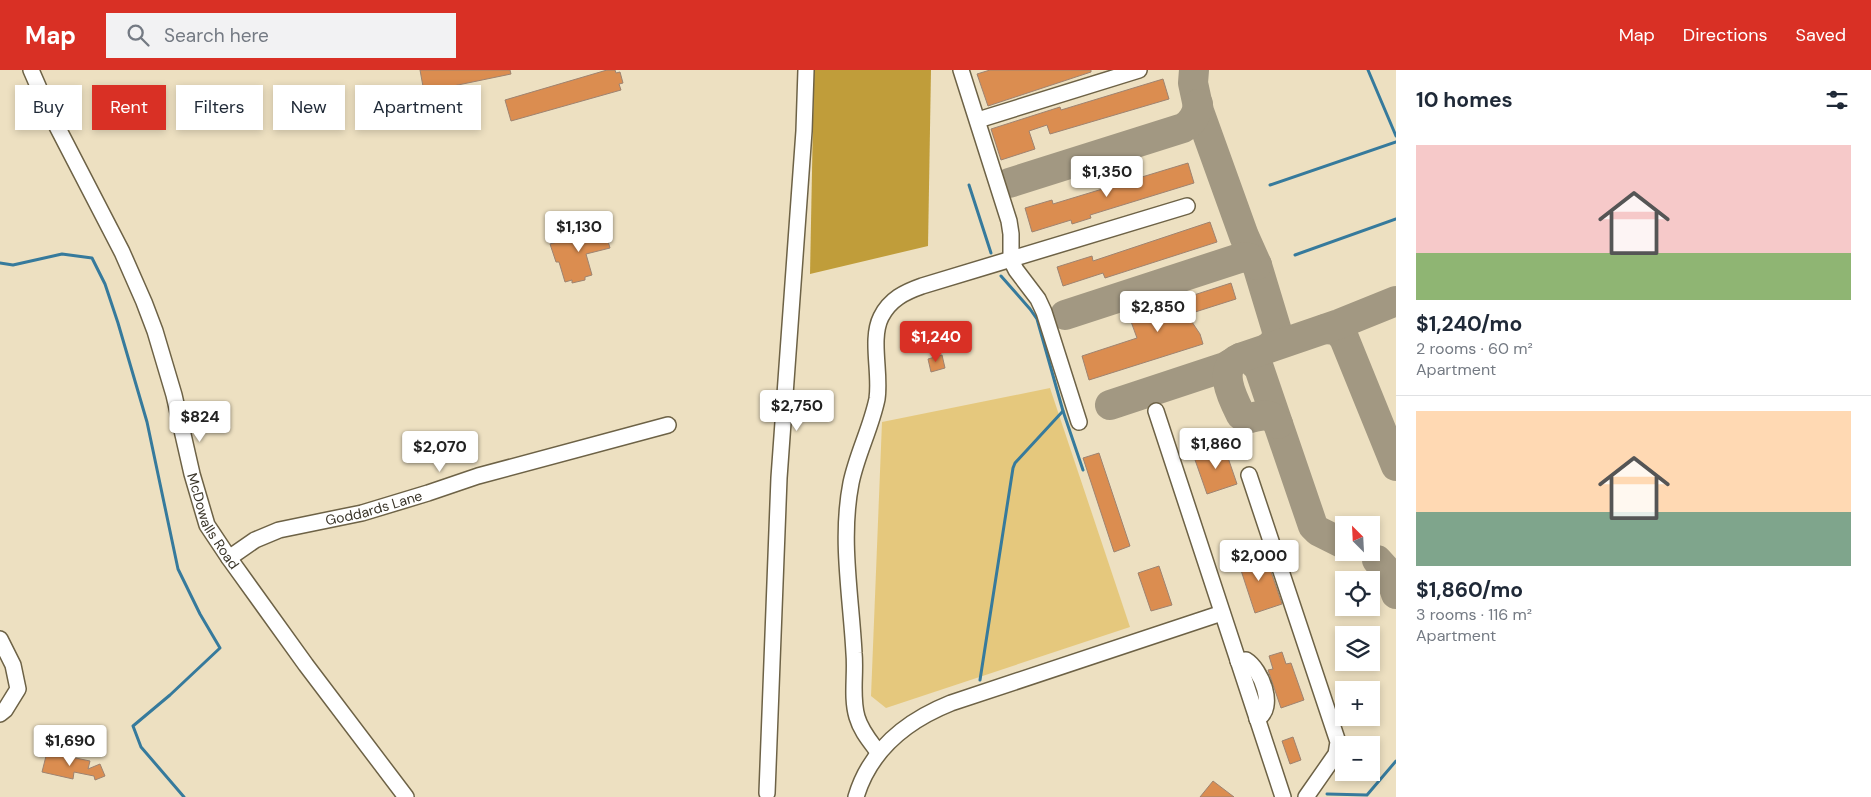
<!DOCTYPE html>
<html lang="en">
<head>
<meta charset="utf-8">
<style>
	body { margin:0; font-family:"DM Sans",sans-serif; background:#f2f2f3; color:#1f2937; height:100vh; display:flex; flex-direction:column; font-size:19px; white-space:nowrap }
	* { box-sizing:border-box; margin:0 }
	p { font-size:16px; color:#747a83 }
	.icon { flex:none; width:28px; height:28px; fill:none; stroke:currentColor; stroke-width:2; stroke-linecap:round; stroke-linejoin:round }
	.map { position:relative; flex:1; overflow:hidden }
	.details { display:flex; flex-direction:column; background:#fff; width:475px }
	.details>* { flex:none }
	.banner { position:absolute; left:15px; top:15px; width:475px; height:45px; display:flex; gap:10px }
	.needle { width:32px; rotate:336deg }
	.buttons { position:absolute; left:1335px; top:446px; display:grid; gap:10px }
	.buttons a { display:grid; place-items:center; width:45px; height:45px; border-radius:0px; background:#fff; box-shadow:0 2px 8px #0003; font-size:25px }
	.price { position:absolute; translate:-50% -42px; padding:0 11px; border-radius:5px; background:#fff; color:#222; font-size:16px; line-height:32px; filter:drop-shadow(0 1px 2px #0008) }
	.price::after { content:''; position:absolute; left:50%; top:30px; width:15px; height:11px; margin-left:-8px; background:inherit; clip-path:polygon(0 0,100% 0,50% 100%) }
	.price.current { background:#d93025; color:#fff }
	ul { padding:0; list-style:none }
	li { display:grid; align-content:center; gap:10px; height:265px; padding:0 20px }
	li+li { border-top:1px solid #e0e1e3 }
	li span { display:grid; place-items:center; height:155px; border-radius:0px; color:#555 }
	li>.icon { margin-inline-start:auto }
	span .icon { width:90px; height:90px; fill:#fffc; stroke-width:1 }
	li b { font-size:21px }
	h2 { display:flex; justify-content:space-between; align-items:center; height:60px; padding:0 20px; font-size:21px }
	.pill { padding:0 18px; border-radius:0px; background:#fff; box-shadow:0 2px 8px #0003; font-size:18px; line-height:45px }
	.pill.current { background:#d93025; color:#fff }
	header { display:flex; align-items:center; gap:30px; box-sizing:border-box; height:70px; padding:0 25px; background:#d93025; color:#fff }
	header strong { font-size:24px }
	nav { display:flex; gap:28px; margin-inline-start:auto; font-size:18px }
	.search { width:350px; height:45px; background:#f2f2f3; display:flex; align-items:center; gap:12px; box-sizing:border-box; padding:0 18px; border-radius:0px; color:#747a83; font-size:19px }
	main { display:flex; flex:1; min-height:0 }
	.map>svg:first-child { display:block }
</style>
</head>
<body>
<header>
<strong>Map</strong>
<div class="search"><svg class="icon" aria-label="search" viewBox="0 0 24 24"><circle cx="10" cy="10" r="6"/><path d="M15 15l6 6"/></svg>Search here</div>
<nav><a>Map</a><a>Directions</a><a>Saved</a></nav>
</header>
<main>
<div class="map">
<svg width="1396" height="727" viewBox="0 0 1396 727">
	<rect width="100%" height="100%" fill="#ede0c1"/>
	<polygon fill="#e5c87d" points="1050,318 1130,557 886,638 871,626 882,352"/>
	<polygon fill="#c09d3a" points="814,0 931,0 928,176 810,204"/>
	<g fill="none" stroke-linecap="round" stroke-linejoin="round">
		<g stroke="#367a9c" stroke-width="3">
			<polyline points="1368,0 1396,66"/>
			<polyline points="969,115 991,183"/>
			<polyline points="1270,115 1396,72"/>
			<polyline points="1295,185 1396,149"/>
			<polyline points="0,193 13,195 62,184 92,188 105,214 118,253 147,352 178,499 200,544 220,578 170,625 133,656 141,677 184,727"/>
			<polyline points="1001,206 1030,239 1037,249 1063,341 1083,400"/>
			<polyline points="980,610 1013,398 1015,393 1063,341"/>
			<polyline points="1327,724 1367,725 1396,691"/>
		</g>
		<g stroke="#a29882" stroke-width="30">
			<polyline points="1194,0 1193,13 1199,41 1244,166 1257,195 1277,261 1276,271 1268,278"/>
			<path d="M 1009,113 L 1183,58 C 1192,53 1197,45 1198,34"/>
			<polyline points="1065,245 1243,187 1250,188 1257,195"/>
			<polyline points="1325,259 1337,260 1344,268 1396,396"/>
			<polyline points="1240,288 1250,289 1259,298 1313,456 1318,461 1344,474"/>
			<polyline points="1110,335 1225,297 1230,294"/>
			<path d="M 1278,354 C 1270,341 1259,346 1247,349 L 1241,345 C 1233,329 1216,297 1240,288 L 1339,254 L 1396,231"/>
			<polyline points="1377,490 1389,503 1396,524"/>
		</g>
	</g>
	<g fill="#db8d50" stroke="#9e8370">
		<polygon points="420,0 510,0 511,4 424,22"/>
		<polygon points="607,0 615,0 616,3 620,2 623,13 619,14 621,20 511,51 505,30"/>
		<polygon points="990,0 1091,0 1091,2 988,36 977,4"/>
		<polygon points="1163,9 1169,29 1050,64 1047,55 1029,61 1035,79 1001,90 991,59 1060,37 1061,40"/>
		<polygon points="1188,93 1194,113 1090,145 1091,148 1072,154 1071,150 1032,162 1025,138 1052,130 1053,134"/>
		<polygon points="1210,152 1217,172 1105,208 1103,203 1063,216 1057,197 1092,186 1093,191"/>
		<polygon points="604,157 610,178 586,184 592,205 585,207 585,210 572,213 572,210 565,212 559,192 556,192 550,174 575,167 574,162 586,159 587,162"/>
		<polygon points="1231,213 1236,229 1192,243 1194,248 1190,249 1200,264 1203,274 1089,310 1082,286 1137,268 1129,246"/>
		<polygon points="942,285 945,298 931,302 928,289"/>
		<polygon points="1224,376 1237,414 1207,424 1194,387"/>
		<polygon points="1099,383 1130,476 1114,482 1083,388"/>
		<polygon points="1248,481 1249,485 1259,482 1262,492 1267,490 1282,534 1255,543 1236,485"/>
		<polygon points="1159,496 1172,535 1151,541 1138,503"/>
		<polygon points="1282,582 1286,594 1291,593 1304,630 1281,638 1268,600 1273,599 1269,586"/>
		<polygon points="1293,667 1301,690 1290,694 1282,671"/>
		<polygon points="47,682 90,691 88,699 100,694 105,706 95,710 94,706 74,702 73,709 42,702"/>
		<polygon points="1213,711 1234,727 1200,727"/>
	</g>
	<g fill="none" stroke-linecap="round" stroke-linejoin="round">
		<defs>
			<g id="minor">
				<path id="s1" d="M 31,0 L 48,39 L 122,182 L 144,232 L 155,261 L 174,325 L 192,404 L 207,455 L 229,488 L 306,595 L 406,727"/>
				<polyline points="961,0 1009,151 1011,164 1011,190 1016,200 1038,229 1044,242 1079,352"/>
				<polyline points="978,50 1139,0"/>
				<polyline points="1156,341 1283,727"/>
				<polyline points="1249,405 1338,672 1336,684 1306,727"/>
				<path id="s2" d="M 229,488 L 255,470 L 279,460 L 362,443 L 428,423 L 478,406 L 668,355"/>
				<polyline points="0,569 13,595 18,619 5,640 0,644"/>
				<path d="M 1238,591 L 1246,590 C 1261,599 1277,638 1257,649"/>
				<path d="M 878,682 C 870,671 861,661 857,647 C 851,627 856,604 854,583 C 851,526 840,469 851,413 C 857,384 871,358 877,329 C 881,303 870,269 881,247 C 890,229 905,222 922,216 L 1187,136"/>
				<polyline points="767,723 779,408 804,61 806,0"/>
				<path d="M 856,727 C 870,680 906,651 951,633 L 1222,543"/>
			</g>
		</defs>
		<use href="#minor" stroke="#6d6246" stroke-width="18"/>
		<use href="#minor" stroke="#fff" stroke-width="15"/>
	</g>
	<g text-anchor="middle" stroke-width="4" stroke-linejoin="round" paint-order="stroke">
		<g font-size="14" fill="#3a3529" stroke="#fff">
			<text dy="5" stroke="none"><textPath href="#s2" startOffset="155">Goddards Lane</textPath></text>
			<text dy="5" stroke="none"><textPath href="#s1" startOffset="489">McDowalls Road</textPath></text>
		</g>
	</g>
</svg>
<div class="buttons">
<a><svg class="needle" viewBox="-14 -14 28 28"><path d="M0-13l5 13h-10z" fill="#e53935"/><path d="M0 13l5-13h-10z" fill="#747a83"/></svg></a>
<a><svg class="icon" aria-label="locate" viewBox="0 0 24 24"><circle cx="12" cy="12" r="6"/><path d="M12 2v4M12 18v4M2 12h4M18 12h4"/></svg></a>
<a><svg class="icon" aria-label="layers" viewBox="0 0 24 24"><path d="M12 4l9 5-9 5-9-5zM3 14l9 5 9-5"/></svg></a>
<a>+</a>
<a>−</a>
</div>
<b class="price" style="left:1107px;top:128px">$1,350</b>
<b class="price" style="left:579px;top:183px">$1,130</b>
<b class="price" style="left:1158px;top:263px">$2,850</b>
<b class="price current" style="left:936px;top:293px">$1,240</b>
<b class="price" style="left:797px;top:362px">$2,750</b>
<b class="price" style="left:200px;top:373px">$824</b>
<b class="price" style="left:1216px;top:400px">$1,860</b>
<b class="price" style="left:440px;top:403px">$2,070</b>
<b class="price" style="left:1259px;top:512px">$2,000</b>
<b class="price" style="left:70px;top:697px">$1,690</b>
<div class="banner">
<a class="pill">Buy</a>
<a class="pill current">Rent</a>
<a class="pill">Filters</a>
<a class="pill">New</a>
<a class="pill">Apartment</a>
</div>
</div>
<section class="details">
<h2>10 homes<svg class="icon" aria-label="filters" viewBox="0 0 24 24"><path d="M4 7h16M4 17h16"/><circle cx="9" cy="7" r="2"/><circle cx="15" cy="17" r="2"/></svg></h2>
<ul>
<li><span style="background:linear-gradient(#f6c9c9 70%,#8fb573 0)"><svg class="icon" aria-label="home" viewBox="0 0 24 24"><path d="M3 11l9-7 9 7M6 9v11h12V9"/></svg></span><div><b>$1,240/mo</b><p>2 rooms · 60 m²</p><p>Apartment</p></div></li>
<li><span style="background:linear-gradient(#ffd9b3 65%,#7fa58c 0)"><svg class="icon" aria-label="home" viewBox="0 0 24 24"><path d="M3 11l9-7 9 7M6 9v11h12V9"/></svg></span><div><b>$1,860/mo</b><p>3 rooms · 116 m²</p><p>Apartment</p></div></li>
</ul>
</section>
</main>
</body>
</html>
